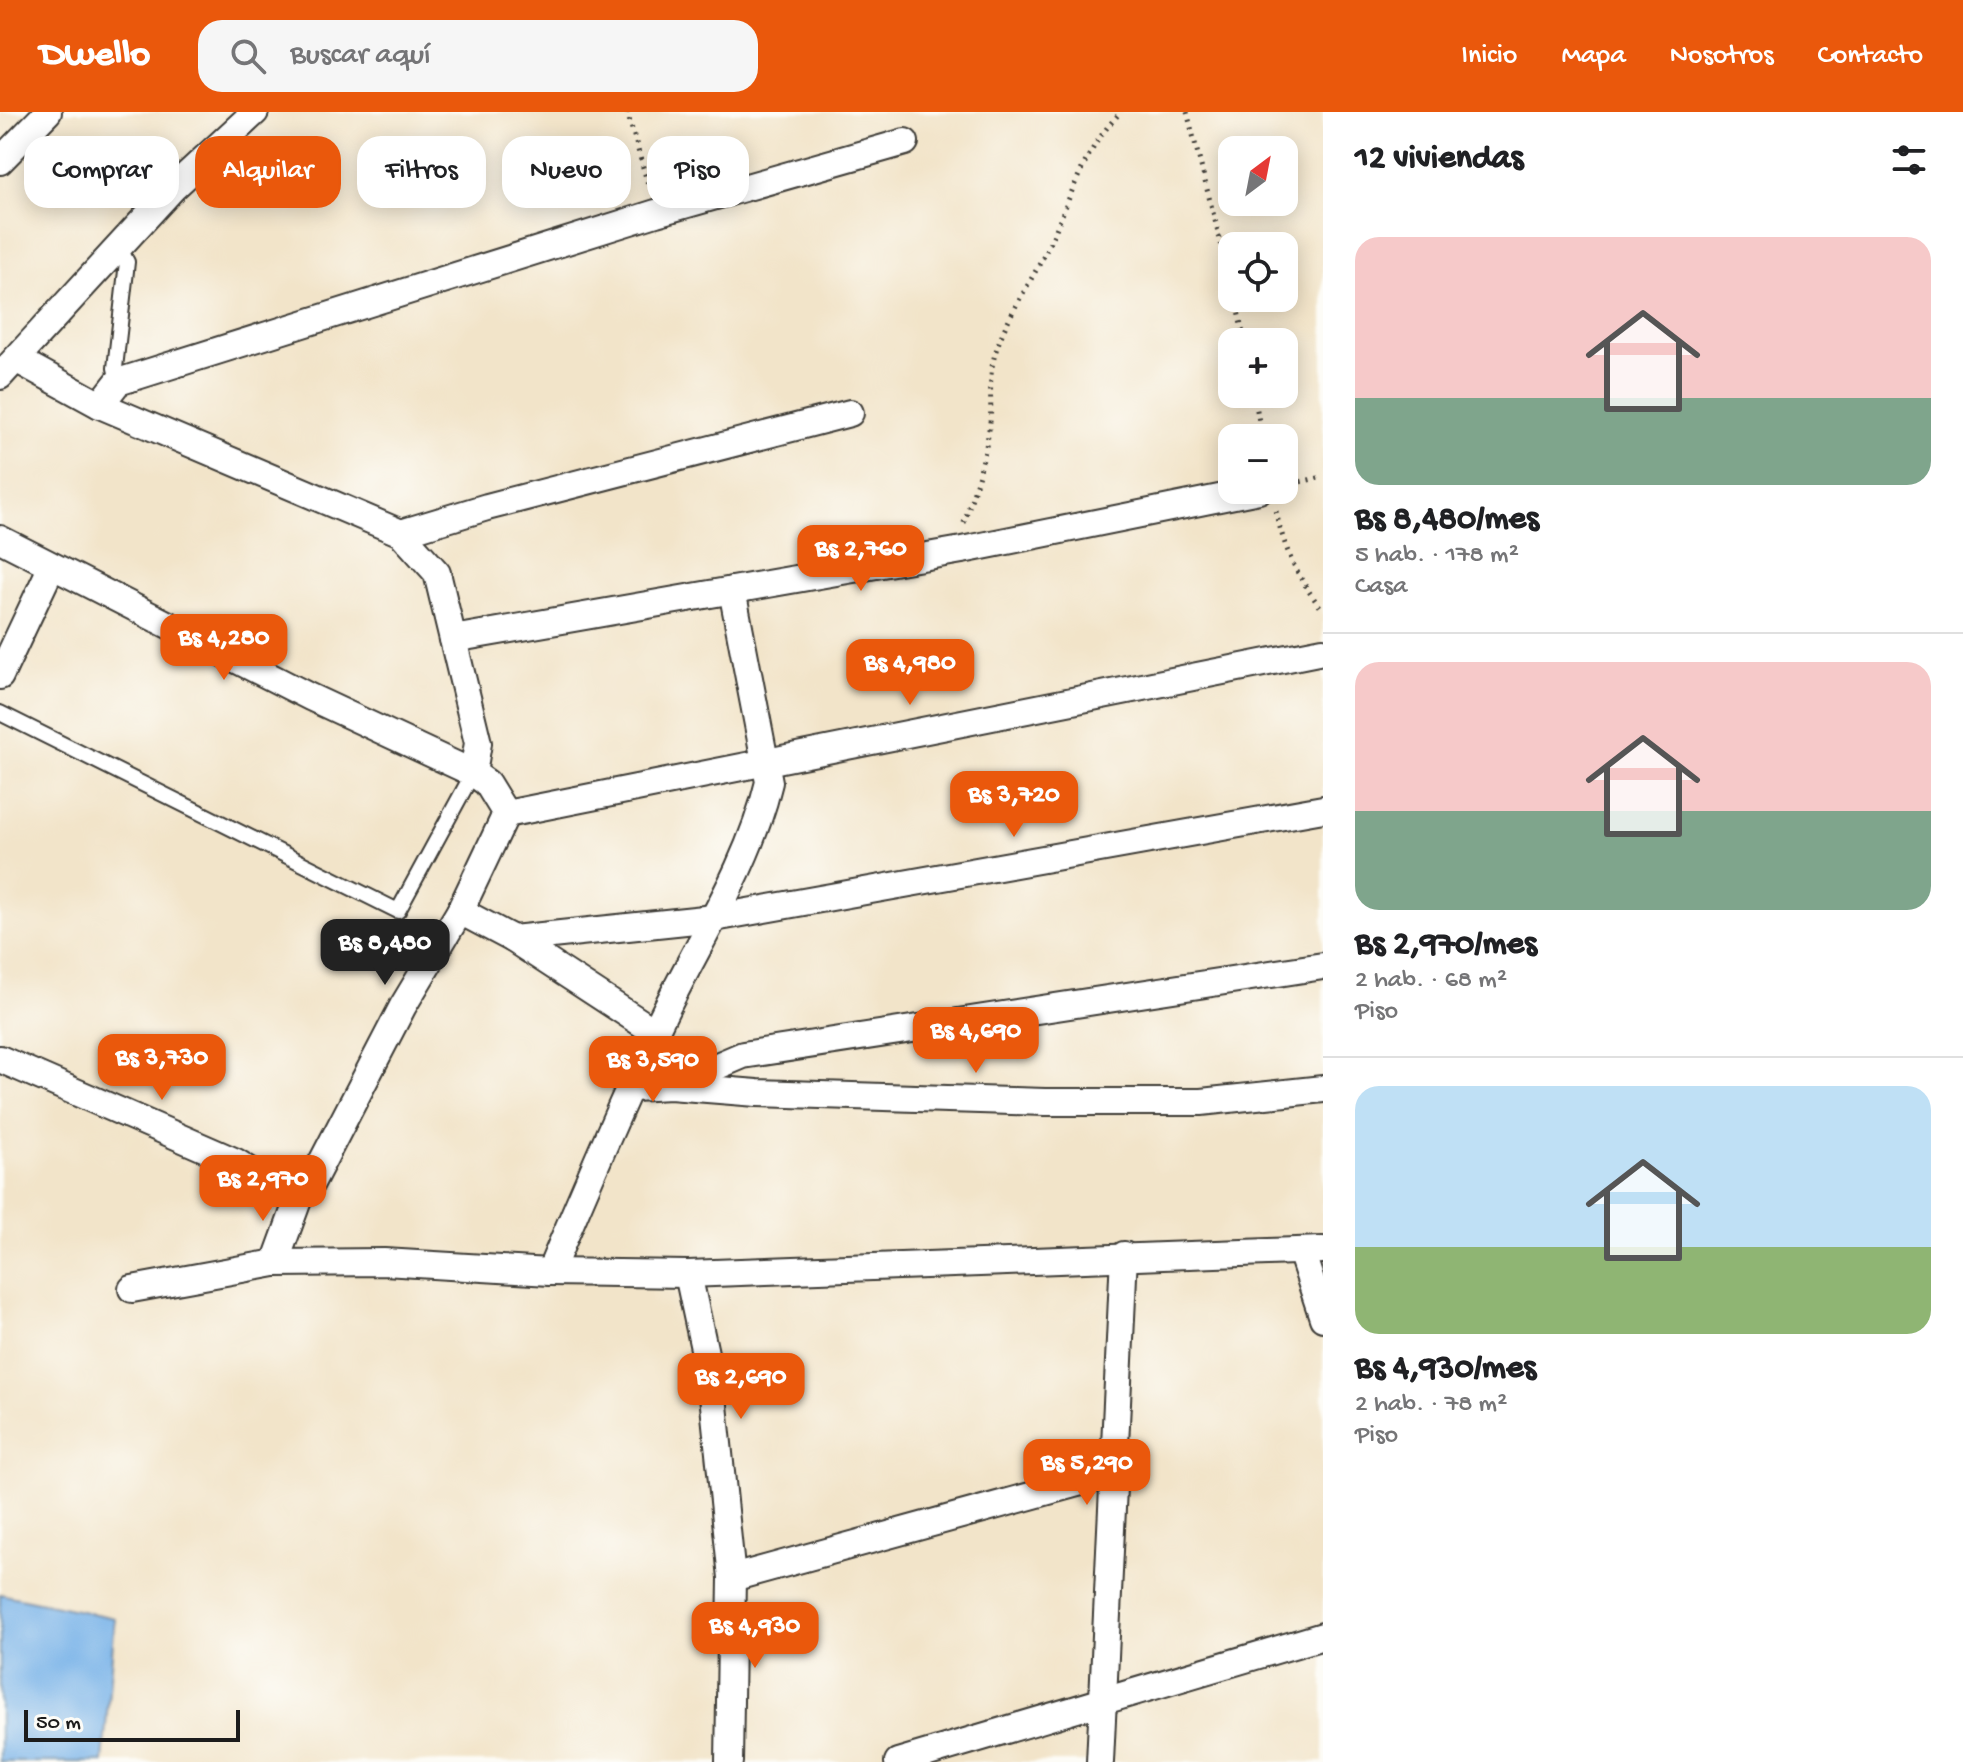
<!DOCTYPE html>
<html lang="es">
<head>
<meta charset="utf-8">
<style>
	body { margin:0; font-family:"Gochi Hand",sans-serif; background:#f6f6f6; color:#202124; height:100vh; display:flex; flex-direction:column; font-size:30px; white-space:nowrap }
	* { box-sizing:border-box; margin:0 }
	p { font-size:26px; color:#757577 }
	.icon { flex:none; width:44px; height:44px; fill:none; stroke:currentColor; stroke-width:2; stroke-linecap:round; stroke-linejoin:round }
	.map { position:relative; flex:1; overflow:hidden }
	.side { display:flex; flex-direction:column; background:#fff; width:640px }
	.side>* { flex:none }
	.guide { position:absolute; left:24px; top:24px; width:760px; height:72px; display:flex; gap:16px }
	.needle { width:52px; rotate:32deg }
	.controls { position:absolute; left:1218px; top:24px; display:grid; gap:16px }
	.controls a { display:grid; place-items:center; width:80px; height:80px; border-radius:16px; background:#fff; box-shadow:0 4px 20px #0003; font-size:40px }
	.scale { position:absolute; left:24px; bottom:20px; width:216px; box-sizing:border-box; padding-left:8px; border:4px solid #1c1c1c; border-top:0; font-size:22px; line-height:28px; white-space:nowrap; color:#1c1c1c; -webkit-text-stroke:6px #fdfcf7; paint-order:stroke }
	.price { position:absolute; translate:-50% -68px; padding:0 18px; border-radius:16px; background:#ea580c; color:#fff; font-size:26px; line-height:52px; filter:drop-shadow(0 2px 4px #0008) }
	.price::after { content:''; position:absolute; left:50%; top:48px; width:24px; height:18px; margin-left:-12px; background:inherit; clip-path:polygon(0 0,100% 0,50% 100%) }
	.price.selected { background:#222; color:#fff }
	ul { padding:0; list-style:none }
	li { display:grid; align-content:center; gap:16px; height:424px; padding:0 32px }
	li+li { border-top:2px solid #e0e0e0 }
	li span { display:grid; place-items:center; height:248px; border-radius:24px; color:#555 }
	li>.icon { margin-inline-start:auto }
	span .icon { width:144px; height:144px; fill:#fffc; stroke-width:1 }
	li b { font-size:34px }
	h2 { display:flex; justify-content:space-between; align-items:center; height:96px; padding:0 32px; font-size:34px }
	.pill { padding:0 28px; border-radius:24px; background:#fff; box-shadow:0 4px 20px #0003; font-size:28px; line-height:72px }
	.pill.selected { background:#ea580c; color:#fff }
	header { display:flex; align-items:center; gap:48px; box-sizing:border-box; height:112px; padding:0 40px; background:#ea580c; color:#fff }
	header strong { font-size:38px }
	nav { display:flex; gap:44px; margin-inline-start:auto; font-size:28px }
	.search { width:560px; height:72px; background:#f6f6f6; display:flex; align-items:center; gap:20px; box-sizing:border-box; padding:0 28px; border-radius:24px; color:#757577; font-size:30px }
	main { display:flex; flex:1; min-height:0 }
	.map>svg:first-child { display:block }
</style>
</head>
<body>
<header>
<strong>Dwello</strong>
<div class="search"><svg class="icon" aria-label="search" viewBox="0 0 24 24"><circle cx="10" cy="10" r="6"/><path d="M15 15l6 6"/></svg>Buscar aquí</div>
<nav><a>Inicio</a><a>Mapa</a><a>Nosotros</a><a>Contacto</a></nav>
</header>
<main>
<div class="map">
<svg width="1323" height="1650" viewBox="0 0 1323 1650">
	<rect width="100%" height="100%" fill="#fdfcf7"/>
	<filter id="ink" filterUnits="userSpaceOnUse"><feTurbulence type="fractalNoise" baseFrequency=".0125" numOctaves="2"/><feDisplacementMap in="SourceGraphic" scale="16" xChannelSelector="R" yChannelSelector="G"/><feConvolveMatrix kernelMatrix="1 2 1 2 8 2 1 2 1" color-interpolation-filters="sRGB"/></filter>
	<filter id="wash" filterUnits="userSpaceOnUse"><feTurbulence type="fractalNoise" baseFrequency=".006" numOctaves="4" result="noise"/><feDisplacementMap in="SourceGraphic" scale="32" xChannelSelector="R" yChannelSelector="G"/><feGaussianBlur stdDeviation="1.8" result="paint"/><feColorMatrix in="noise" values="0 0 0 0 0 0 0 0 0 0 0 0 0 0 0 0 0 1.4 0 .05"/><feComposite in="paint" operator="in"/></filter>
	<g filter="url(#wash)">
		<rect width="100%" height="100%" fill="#f2e4c9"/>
		<polygon fill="#78b2e8" stroke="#4a6782" stroke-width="2" points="0,1482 115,1506 103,1650 0,1650"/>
	</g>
	<g filter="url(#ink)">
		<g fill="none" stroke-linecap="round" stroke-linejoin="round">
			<defs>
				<g id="service">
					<polyline points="118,270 115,256 127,150 119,135"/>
					<polyline points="0,601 398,799 473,661"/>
				</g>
				<g id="minor">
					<polyline points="0,49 48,0"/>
					<polyline points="16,247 100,293 401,421 437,461 478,631 473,661"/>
					<polyline points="0,264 173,76 255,0"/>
					<polyline points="100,293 118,270 656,101 905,30"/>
					<polyline points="401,421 487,395 850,301"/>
					<polyline points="0,427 310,585 473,661 487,671 506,702 460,799 403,894 309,1075 298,1088 275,1151"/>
					<polyline points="453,527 962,438 1259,378"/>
					<polyline points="0,564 51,456"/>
					<polyline points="506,702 1323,539"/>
					<polyline points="460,799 513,827 714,806 1323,697"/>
					<polyline points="513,827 655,920"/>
					<polyline points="0,947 236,1050 298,1088"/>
					<polyline points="675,972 743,943 1323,854"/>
					<polyline points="633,976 670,974 757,981 1045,990 1201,990 1323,977"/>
					<polyline points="1301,1139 1323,1206"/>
					<path d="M 550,1160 C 583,1081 619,998 655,920 C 693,837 748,759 769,670 L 732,478"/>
					<polyline points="688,1162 712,1274 732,1466 729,1650"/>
					<polyline points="132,1177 275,1151 384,1150 550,1160 688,1162 1323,1138"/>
					<polyline points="732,1466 1114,1361"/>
					<polyline points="898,1650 1323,1524"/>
					<polyline points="1100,1650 1124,1143"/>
				</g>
			</defs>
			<use href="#service" stroke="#3c3a36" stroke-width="18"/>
			<use href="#minor" stroke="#3c3a36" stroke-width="30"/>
			<g stroke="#3c3a36" stroke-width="5" stroke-dasharray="2 6" stroke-linecap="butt">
				<polyline points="627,0 649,76"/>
				<polyline points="1187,0 1232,174"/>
				<polyline points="1235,186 1245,230"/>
				<polyline points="1254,282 1262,326"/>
				<polyline points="1285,373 1323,365"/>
				<path d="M 1276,399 C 1284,437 1298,468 1323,498"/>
				<path d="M 964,411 C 974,378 986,345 990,310 C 992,292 989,273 992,255 C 1000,211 1031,173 1049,133 C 1071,86 1083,38 1121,0"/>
			</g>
			<use href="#service" stroke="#fff" stroke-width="14"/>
			<use href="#minor" stroke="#fff" stroke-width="26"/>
		</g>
	</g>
</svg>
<div class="controls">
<a><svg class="needle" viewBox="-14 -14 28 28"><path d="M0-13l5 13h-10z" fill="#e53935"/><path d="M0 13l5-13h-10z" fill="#757577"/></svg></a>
<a><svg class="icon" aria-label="locate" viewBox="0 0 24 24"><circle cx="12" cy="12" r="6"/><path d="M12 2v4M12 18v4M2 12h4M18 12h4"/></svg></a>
<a>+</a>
<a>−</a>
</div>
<div class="scale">50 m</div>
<b class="price" style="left:861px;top:481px">Bs 2,760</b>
<b class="price" style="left:224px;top:570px">Bs 4,280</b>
<b class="price" style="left:910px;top:595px">Bs 4,980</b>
<b class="price" style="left:1014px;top:727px">Bs 3,720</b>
<b class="price selected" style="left:385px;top:875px">Bs 8,480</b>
<b class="price" style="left:976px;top:963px">Bs 4,690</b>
<b class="price" style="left:162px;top:990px">Bs 3,730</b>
<b class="price" style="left:653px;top:992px">Bs 3,590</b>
<b class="price" style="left:263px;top:1111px">Bs 2,970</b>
<b class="price" style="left:741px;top:1309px">Bs 2,690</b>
<b class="price" style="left:1087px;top:1395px">Bs 5,290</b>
<b class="price" style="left:755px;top:1558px">Bs 4,930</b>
<div class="guide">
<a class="pill">Comprar</a>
<a class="pill selected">Alquilar</a>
<a class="pill">Filtros</a>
<a class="pill">Nuevo</a>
<a class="pill">Piso</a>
</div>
</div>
<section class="side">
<h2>12 viviendas<svg class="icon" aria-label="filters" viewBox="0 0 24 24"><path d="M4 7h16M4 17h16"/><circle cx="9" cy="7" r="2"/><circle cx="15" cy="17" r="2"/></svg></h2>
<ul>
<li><span style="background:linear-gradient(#f6c9c9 65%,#7fa58c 0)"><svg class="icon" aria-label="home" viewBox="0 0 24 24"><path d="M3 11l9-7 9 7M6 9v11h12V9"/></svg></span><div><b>Bs 8,480/mes</b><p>5 hab. · 178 m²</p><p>Casa</p></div></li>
<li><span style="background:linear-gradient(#f6c9c9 60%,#7fa58c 0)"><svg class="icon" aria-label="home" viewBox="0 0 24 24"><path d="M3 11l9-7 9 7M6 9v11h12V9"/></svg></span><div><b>Bs 2,970/mes</b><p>2 hab. · 68 m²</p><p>Piso</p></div></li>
<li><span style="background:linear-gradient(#bfe0f5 65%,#8fb573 0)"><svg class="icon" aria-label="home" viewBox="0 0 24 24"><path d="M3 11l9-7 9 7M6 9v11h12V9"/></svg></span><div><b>Bs 4,930/mes</b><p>2 hab. · 78 m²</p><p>Piso</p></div></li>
</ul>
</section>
</main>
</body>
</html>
